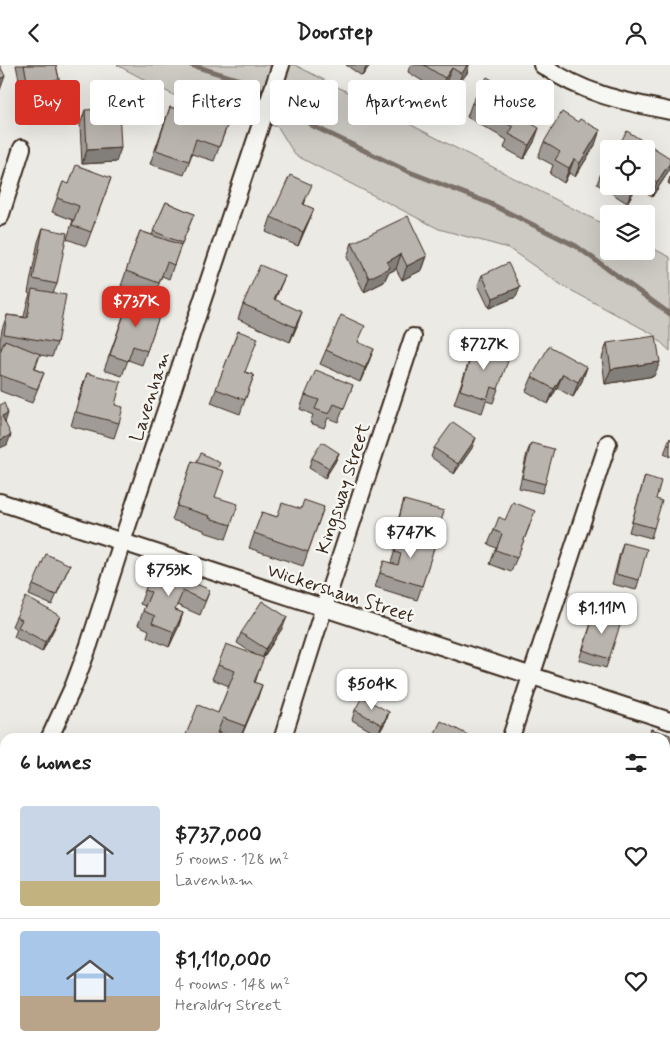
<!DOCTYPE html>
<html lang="en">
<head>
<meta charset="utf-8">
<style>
	body { margin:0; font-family:Mynerve,sans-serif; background:#f6f6f6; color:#222; height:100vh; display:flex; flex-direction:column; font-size:19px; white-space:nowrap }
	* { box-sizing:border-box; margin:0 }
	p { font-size:16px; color:#767676 }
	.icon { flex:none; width:28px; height:28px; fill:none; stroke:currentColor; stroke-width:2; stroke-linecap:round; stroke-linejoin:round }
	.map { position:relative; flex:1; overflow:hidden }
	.side { position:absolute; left:0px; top:668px; width:670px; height:321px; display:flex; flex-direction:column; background:#fff; border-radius:15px 15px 0 0; box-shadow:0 5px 20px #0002 }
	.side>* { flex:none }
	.guide { position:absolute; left:15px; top:15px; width:640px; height:45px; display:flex; gap:10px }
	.buttons { position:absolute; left:600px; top:75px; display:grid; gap:10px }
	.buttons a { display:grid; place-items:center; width:55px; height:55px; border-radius:5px; background:#fff; box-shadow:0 5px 20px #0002; font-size:25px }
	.price { position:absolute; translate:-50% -42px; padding:0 11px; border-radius:10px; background:#fff; color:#222; font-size:16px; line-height:32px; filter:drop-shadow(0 1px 2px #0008) }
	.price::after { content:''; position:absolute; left:50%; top:30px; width:15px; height:11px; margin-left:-8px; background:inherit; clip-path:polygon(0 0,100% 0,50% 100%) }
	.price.active { background:#d93025; color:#fff }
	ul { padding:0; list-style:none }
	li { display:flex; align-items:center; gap:15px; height:125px; padding:0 20px }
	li+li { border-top:1px solid #e0e0e0 }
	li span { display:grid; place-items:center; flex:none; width:140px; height:100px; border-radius:5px; color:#555 }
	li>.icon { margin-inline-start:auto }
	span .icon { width:60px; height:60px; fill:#fffc; stroke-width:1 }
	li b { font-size:21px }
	h2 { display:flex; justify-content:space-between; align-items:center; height:60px; padding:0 20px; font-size:21px }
	.pill { padding:0 18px; border-radius:5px; background:#fff; box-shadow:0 5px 20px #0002; font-size:18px; line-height:45px }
	.pill.active { background:#d93025; color:#fff }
	header { display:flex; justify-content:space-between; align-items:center; height:65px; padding:0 20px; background:#fff; font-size:22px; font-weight:700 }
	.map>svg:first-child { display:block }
</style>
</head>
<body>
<header><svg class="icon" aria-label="back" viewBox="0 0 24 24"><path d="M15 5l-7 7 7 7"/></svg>Doorstep<svg class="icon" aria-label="person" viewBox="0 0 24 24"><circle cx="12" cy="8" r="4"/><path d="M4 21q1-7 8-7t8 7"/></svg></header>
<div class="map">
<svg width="670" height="988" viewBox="0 0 670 988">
	<rect width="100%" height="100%" fill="#ebeae5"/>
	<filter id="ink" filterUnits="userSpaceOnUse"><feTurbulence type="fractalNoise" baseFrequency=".02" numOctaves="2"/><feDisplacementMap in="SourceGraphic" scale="10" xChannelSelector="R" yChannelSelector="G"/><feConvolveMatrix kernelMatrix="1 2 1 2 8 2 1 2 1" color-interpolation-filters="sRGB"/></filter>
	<g filter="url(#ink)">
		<polygon fill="#cdcac4" stroke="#847a71" points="117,0 295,0 609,162 609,186 646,186 646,180 670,192 670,286 651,268 563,221 508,183 439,164 295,90 278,62 198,43"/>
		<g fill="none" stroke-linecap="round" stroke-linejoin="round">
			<polyline stroke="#7c7167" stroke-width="5" points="191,0 253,19 284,42 313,61 407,106 489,138 576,181 670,249"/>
			<defs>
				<g id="minor">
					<path d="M 542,0 C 584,29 621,36 670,46"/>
					<polyline points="0,152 22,83"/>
					<polyline points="0,437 670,656"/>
					<polyline points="50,672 74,620 89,580 122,477 264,50 281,0"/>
					<polyline points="283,672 324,542 413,272"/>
					<polyline points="511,672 608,378"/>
					<polyline points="0,768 5,760"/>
					<polyline points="665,885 670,870"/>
					<polyline points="123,988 125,984"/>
					<polyline points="371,988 373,984"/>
					<polyline points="615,988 617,984"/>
				</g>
			</defs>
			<use href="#minor" stroke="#3b2a1e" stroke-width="20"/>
			<use href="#minor" stroke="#f6f6f2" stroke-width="16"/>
		</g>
		<g fill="#a09b96" stroke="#3b2a1e">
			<polygon points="16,0 56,0 59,14 54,28 23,35"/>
			<polygon points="346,0 370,0 362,11"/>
			<polygon points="410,0 469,0 467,8 456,23 446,17 440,27 408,7"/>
			<polygon points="531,37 524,55 534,77 524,94 504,83 507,75 467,52 472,38"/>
			<polygon points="170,42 227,61 214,96 192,89 184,110 150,99"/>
			<polygon points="85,45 116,97 82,99 80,60"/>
			<polygon points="544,77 595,80 575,112 569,108 564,118 550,109 553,100 538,92"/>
			<polygon points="646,84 667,109 652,132 637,122 627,138 597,119 602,105 609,95 609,121 646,121"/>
			<polygon points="670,112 670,120 668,118"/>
			<polygon points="111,113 86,181 67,174 73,155 52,147 63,117 69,119"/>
			<polygon points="306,134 304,140 314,144 308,158 298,181 266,167 271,152"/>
			<polygon points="166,137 194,149 178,188 169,214 162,211 154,232 121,221 140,166 152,170"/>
			<polygon points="43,163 57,219 53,228 57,278 52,292 40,290 35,304 44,308 32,338 0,326 0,287 1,283 0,283 0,276 2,264 7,250 24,252 27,238 30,229 28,228 38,177"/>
			<polygon points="352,178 427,191 422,205 402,215 396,204 388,208 384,217 364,227 347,192"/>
			<polygon points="482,210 520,222 516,232 489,243 478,220"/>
			<polygon points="279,225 275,235 297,261 290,277 238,254 243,239"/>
			<polygon points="130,232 162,243 142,300 128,295 122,311 104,305"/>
			<polygon points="238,266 245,307 254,310 240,349 211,338"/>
			<polygon points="359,278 368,299 360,317 320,299 326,285"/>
			<polygon points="607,278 654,311 605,319 602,293"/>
			<polygon points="475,279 498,324 493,338 486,336 482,348 454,339"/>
			<polygon points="587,302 582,316 573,332 557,323 548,339 526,326 532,312"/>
			<polygon points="87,308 115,340 119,358 114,373 71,361 82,322"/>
			<polygon points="353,320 338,357 328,353 324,363 310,358 313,350 300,344 305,330"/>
			<polygon points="670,373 670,392 664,389"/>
			<polygon points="531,378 545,419 542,428 519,423 527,388"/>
			<polygon points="434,383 472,383 454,409 431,392"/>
			<polygon points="339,388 335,397 325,413 309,403 312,393"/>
			<polygon points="192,396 217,404 215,432 231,460 226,474 204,467 204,465 172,455"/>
			<polygon points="645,411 654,463 651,473 629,467 642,421"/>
			<polygon points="404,435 437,471 422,521 417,535 375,522 384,496 391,498 399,472 394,470 401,445"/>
			<polygon points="324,442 303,501 249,483 262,447 277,452 301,444"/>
			<polygon points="530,460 511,507 490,499 496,483 488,479 494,465"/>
			<polygon points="623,478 639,515 636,525 612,519 620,488"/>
			<polygon points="70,500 52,540 29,530 33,520"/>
			<polygon points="145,525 210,525 200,550 177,540 175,545 183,548 178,563 169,582 147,572 149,565 138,560 145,541 140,539"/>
			<polygon points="595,546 609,594 606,603 579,595"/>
			<polygon points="60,551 56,560 42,587 14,572 17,564 12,561 16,552"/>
			<polygon points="283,562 263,593 255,618 262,620 241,672 232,672 218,667 218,668 185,672 218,648 229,621 212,614 218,600 257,591 237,578 241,568"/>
			<polygon points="355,645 389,647 386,656 378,670 352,655"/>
			<polygon points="651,664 670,670 670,726 667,733 665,749 665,672 648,672"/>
			<polygon points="0,858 5,925 0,933"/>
			<polygon points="279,984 322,984 319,988 286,988"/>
			<polygon points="434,984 463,984 460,988 432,988"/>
		</g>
		<g fill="#827e7a" stroke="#3b2a1e">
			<polygon points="367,0 370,0 362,11"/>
			<polygon points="467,0 469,0 467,8 456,23 462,9"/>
			<polygon points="452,3 446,17 440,27 445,13"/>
			<polygon points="5,11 0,25 0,14"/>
			<polygon points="59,14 54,28 23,35 28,20"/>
			<polygon points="531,37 526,52 517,68 522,53"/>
			<polygon points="539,63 534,77 524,94 529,80"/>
			<polygon points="600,65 595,80 575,112 580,98"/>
			<polygon points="121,83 116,97 82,99 87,85"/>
			<polygon points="574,94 569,108 564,118 569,103"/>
			<polygon points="670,98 670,101 667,109 652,132 657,117"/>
			<polygon points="633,121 637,121 627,138 632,124"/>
			<polygon points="314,144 308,158 298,181 303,167"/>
			<polygon points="401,189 396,204 388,208 384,217 364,227 369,213 387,197"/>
			<polygon points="427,191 422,205 402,215 407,201"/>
			<polygon points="285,211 279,225 269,248 274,234"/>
			<polygon points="520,222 516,232 489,243 493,233"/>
			<polygon points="302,247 297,261 290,277 295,262"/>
			<polygon points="374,284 368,299 360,317 365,303"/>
			<polygon points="660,297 654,311 605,319 611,304"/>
			<polygon points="587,302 582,316 573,332 578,317"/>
			<polygon points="563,309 557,323 548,339 554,324"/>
			<polygon points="8,348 5,358 2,351"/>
			<polygon points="11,370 7,380 0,383 0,375"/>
			<polygon points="476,373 472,383 454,409 458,399"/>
			<polygon points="339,388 335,397 325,413 329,403"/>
			<polygon points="183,548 178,563 169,582 174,567"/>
			<polygon points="60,551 56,560 42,587 45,577"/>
			<polygon points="287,552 283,562 262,594 266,584"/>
			<polygon points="262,620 257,635 241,672 245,661"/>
			<polygon points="389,647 386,656 378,670 382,660"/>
			<polygon points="5,919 5,925 0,933 0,931"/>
			<polygon points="201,984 204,984 201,988 199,988"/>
			<polygon points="318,984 322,984 319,988 315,988"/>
			<polygon points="461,984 463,984 460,988 458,988"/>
		</g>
		<g fill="#bab4ae" stroke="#3b2a1e">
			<polygon points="24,0 56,0 59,14 28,20"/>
			<polygon points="424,0 467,0 462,9 452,3 445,13"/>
			<polygon points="0,1 5,11 0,14"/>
			<polygon points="487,12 531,37 522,53 539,63 529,80 509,69 513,62 472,38"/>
			<polygon points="170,42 227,61 219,82 196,74 189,96 156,85"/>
			<polygon points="119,43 121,83 87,85 85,45"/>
			<polygon points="562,47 578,57 580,54 600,65 580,98 574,94 569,103 555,95 560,87 544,77"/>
			<polygon points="627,66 670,93 670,98 657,117 646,110 646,84 616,84"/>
			<polygon points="609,95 609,109 602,105"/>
			<polygon points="76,100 111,113 91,167 72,160 79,141 57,133 63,117 69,119"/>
			<polygon points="290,110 312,120 303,139 314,144 303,167 271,152"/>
			<polygon points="166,137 194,149 182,178 153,166"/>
			<polygon points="408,151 427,191 407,201 401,189 387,197 390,203 369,213 352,178"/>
			<polygon points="43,163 67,168 57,219 33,214"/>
			<polygon points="140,166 181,180 174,200 167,197 159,218 126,206"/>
			<polygon points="508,198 520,222 493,233 482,210"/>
			<polygon points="260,200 285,211 274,234 302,247 295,262 243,239"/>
			<polygon points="32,224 66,230 57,278 4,269 7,250 27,253"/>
			<polygon points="130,232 162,243 147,286 133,281 128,296 110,290"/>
			<polygon points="341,250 365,261 358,277 374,284 365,303 326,285"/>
			<polygon points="238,266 258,273 245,307 254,310 245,335 216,324"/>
			<polygon points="656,271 660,297 611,304 607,278"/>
			<polygon points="5,275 40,289 34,304 44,308 37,324 0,310 0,287"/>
			<polygon points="475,279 510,290 498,324 491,322 487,334 460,325"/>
			<polygon points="549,281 587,302 578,317 563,309 554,324 532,312"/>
			<polygon points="316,305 353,320 344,343 334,339 329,349 315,344 319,335 305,330"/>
			<polygon points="87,308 121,317 115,340 123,342 119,358 76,347"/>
			<polygon points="4,338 8,348 2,351 11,370 0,375 0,340"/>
			<polygon points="453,357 476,373 458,399 434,383"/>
			<polygon points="670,373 670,381 667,379"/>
			<polygon points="322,377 339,388 329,403 312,393"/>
			<polygon points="531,378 554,384 545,419 522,413"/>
			<polygon points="201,388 220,398 217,404 196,398"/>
			<polygon points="192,396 224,406 215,432 238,439 231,460 209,453 210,451 177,441"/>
			<polygon points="645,411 661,416 656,434 662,436 654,463 632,457"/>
			<polygon points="304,435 324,442 308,487 254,468 262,447 277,452 282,438 301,444"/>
			<polygon points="404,435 444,446 437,471 397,461"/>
			<polygon points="513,437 535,446 517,493 496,485 502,469 494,465 499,452 505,455"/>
			<polygon points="401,467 436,477 422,521 380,508 384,496 398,500 401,489 395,487"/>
			<polygon points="623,478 647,484 639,515 616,509"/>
			<polygon points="46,489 70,500 56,530 33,520"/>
			<polygon points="156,501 210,525 205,536 183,526 175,545 183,548 174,567 152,558 155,551 143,546 151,527 145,525"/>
			<polygon points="26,532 60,551 45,577 18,562 22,555 16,552"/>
			<polygon points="262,536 287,552 266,584 241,568"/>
			<polygon points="595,546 622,554 609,594 583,585"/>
			<polygon points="226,579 264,593 254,617 262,620 245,661 223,653 217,668 225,671 224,672 185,672 198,640 218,648 235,606 218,600"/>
			<polygon points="362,632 389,647 382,660 355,645"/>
			<polygon points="441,656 470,671 469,672 433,672"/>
			<polygon points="651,664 670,670 670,722 665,720 665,672 648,672"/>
			<polygon points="665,732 670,734 665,749"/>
			<polygon points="0,858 5,861 5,919 4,921 0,918"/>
			<polygon points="670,979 670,988 665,988"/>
			<polygon points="171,984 201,984 199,988 168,988"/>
			<polygon points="307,984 318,984 315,988"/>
			<polygon points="419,984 427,988 417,988"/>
			<polygon points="443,984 461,984 458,988 450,988"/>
			<polygon points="536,984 565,984 568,987 567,988 537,988 534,985"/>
		</g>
	</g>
	<g text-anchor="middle" stroke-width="5" stroke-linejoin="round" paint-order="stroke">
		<g font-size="19" fill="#3b2a1e" stroke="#f6f6f2">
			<text transform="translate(149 331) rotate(-72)" y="7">Lavenham</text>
			<text transform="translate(342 423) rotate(-72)" y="7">Kingsway Street</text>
			<text transform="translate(341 527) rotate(18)" y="7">Wickersham Street</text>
		</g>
	</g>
</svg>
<div class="buttons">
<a><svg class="icon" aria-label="locate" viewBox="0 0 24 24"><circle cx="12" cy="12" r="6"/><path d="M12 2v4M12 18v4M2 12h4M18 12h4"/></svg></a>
<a><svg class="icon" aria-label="layers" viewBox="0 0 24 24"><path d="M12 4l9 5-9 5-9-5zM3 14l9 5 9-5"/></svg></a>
</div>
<b class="price active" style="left:136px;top:263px">$737K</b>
<b class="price" style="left:484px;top:306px">$727K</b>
<b class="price" style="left:411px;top:494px">$747K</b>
<b class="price" style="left:169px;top:532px">$753K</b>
<b class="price" style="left:602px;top:570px">$1.11M</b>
<b class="price" style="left:372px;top:646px">$504K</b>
<div class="guide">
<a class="pill active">Buy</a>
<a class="pill">Rent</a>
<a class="pill">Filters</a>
<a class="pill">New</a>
<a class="pill">Apartment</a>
<a class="pill">House</a>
</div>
<section class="side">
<h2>6 homes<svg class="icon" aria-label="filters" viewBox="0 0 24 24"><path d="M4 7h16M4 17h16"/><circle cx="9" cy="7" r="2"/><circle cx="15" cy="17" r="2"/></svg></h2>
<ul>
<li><span style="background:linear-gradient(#c9d6e8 75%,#c2b280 0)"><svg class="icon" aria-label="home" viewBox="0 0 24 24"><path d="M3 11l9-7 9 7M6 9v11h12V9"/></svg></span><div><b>$737,000</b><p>5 rooms · 128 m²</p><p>Lavenham</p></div><svg class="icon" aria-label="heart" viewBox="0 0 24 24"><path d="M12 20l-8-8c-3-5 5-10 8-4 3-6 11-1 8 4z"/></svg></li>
<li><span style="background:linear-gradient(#a9c7e8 65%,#b9a48a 0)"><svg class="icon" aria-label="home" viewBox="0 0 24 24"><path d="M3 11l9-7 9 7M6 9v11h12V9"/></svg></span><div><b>$1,110,000</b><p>4 rooms · 148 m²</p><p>Heraldry Street</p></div><svg class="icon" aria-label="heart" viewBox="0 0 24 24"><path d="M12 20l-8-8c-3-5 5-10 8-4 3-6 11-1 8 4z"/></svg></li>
</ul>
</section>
</div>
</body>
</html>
